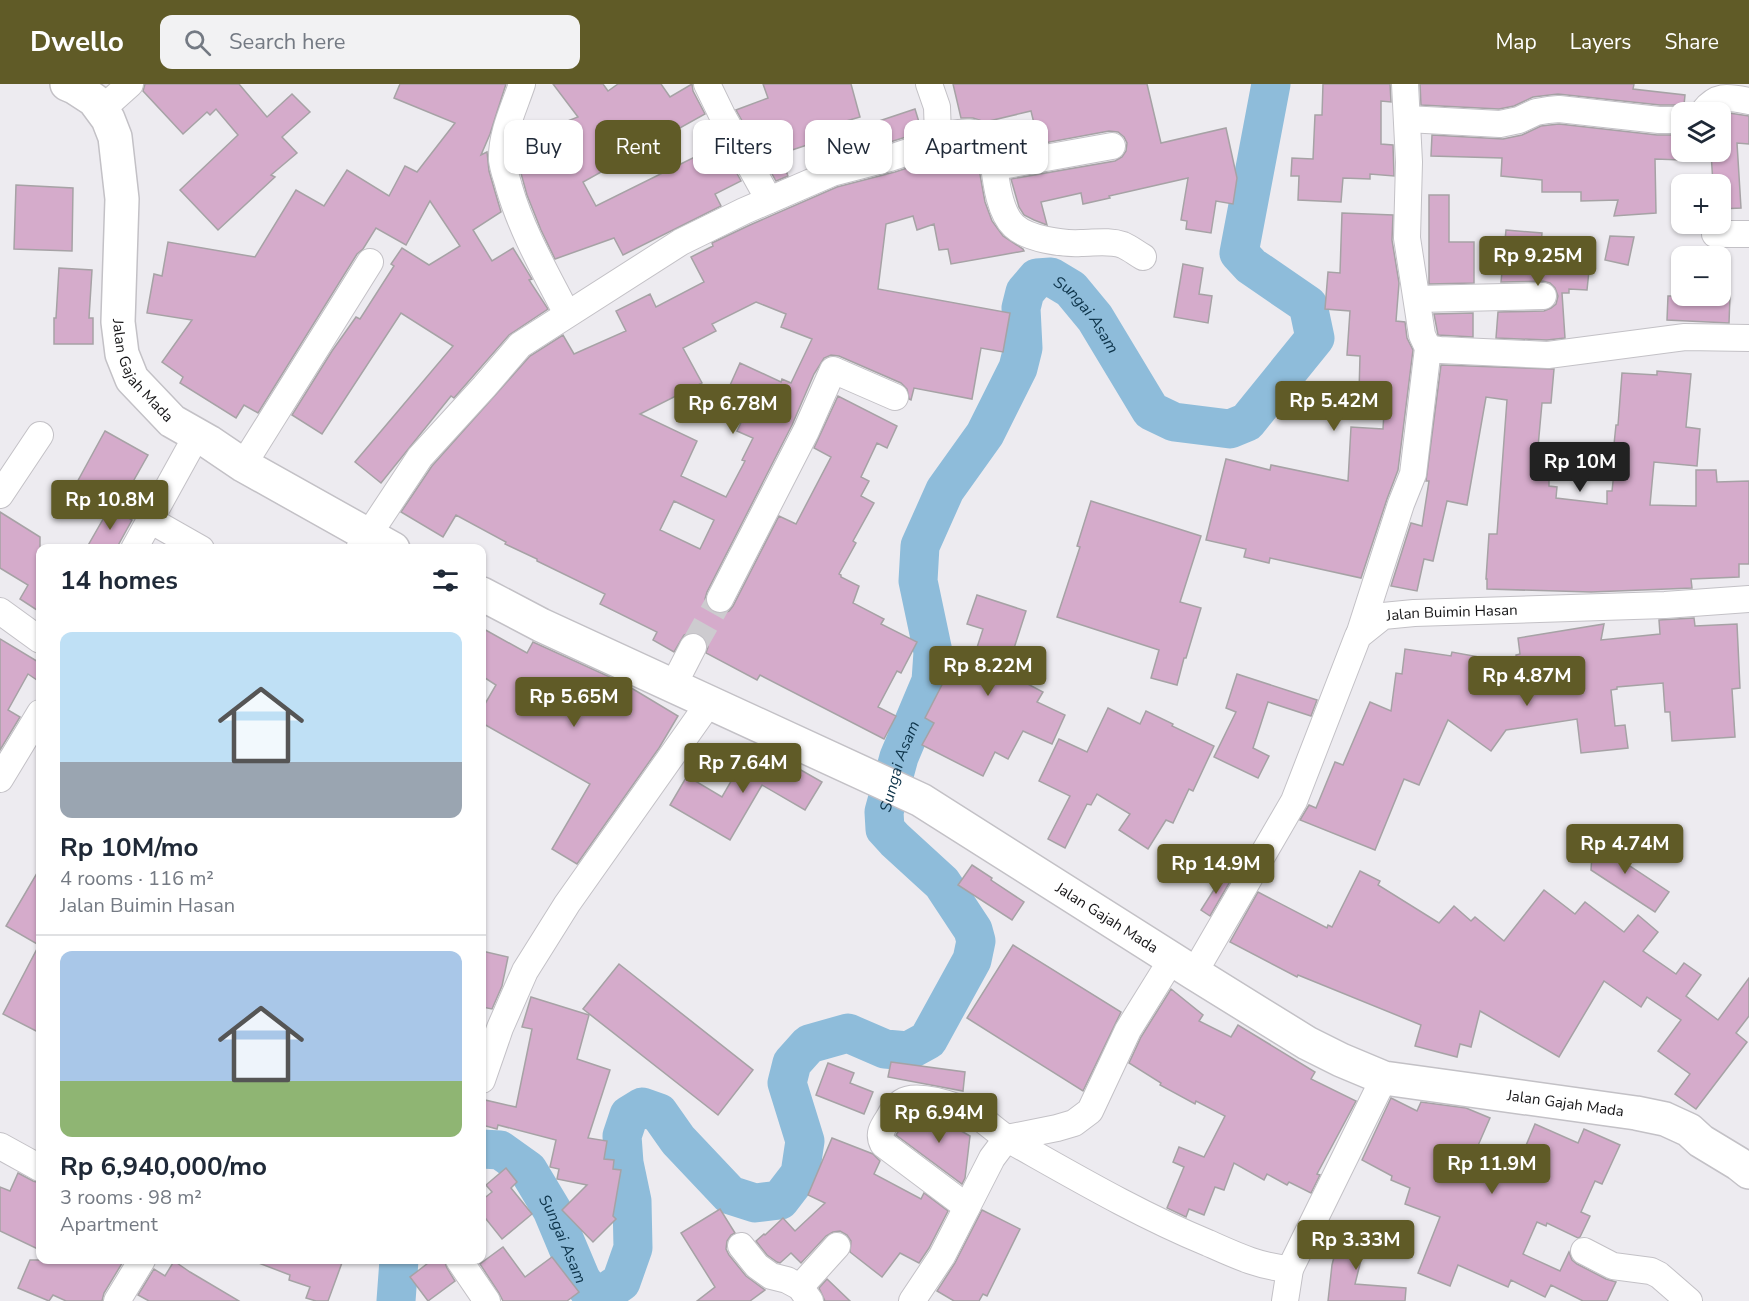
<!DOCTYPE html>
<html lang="en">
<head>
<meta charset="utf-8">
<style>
	body { margin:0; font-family:"Nunito Sans",sans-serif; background:#f2f2f3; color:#1f2937; height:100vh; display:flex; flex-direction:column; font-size:22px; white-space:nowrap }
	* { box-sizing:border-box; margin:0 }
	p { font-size:20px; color:#747a83 }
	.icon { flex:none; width:33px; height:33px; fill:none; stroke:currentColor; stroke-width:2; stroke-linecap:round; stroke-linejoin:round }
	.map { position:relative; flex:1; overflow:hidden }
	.sheet { position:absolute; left:36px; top:460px; width:450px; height:720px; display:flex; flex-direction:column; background:#fff; border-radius:12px; box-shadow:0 2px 4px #0004 }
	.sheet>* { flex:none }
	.guide { position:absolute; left:504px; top:36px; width:570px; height:54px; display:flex; gap:12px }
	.tools { position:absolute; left:1671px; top:18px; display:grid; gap:12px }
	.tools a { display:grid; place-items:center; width:60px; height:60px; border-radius:12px; background:#fff; box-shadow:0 2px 4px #0004; font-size:30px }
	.price { position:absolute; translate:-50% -51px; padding:0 14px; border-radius:6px; background:#605b27; color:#fff; font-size:20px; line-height:39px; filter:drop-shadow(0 2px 3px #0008) }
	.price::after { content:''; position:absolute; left:50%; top:36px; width:18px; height:14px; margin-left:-9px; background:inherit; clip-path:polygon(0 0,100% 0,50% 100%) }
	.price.current { background:#222; color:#fff }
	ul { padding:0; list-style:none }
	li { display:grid; align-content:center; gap:12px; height:318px; padding:0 24px }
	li+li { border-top:2px solid #e0e1e3 }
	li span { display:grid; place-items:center; height:186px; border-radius:12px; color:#555 }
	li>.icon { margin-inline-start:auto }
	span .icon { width:108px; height:108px; fill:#fffc; stroke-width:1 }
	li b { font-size:26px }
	h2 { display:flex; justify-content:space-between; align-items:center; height:72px; padding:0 24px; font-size:26px }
	.tag { padding:0 21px; border-radius:12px; background:#fff; box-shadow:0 2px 4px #0004; font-size:21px; line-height:54px }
	.tag.current { background:#605b27; color:#fff }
	header { display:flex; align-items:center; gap:36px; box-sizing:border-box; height:84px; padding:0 30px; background:#605b27; color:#fff }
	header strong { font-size:28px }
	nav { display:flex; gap:33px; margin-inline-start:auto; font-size:21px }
	.search { width:420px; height:54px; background:#f2f2f3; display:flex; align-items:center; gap:15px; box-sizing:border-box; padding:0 21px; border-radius:12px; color:#747a83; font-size:22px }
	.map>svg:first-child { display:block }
</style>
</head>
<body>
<header>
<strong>Dwello</strong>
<div class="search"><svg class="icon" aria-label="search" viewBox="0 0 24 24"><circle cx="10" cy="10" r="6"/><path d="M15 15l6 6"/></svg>Search here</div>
<nav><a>Map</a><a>Layers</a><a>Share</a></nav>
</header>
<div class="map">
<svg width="1749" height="1217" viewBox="0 0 1749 1217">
	<rect width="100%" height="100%" fill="#edebf0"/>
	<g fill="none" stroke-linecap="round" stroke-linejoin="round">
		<g stroke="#8ebcda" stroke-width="39">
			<path id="s1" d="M 482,1065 L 500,1066 L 528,1086 L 552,1126 L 581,1195 L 591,1210 L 605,1209 L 621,1198 L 633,1164 L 632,1117 L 624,1079 L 622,1052 L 629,1031 L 642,1023 L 659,1029 L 678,1056 L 730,1111 L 755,1119 L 780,1116 L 800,1090 L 805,1057 L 787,999 L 792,979 L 809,960 L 848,949 L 885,965 L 908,967 L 928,956 L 972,876 L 976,857 L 973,846 L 942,799 L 895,756 L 885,745 L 884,728 L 899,673 L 931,597 L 933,568 L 918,497 L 920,462 L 945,406 L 985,350 L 1018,284 L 1023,264 L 1021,224 L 1025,208 L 1037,194 L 1051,193 L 1071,205 L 1095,234 L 1151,327 L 1174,338 L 1230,345 L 1247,338 L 1315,254 L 1308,221 L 1251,182 L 1239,169 L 1271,0"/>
			<polyline points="396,1217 399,1176"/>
		</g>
	</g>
	<g fill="#d5abcb" stroke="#a6a2a5" stroke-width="1.5" fill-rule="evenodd">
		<polygon points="145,0 239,0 267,33 292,10 310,28 282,53 297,69 271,91 275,93 218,146 180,106 238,51 216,25 210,31 207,28 183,50 143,7"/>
		<polygon points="400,0 506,0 490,50 481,71 487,68 489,87 501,128 473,146 492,177 513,164 532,195 529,196 548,225 509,251 454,314 451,312 381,399 355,378 453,262 401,229 322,350 292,331 332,267 356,233 360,235 394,182 391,180 402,164 429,181 460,162 430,117 406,161 376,144 363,165 357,170 258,329 244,321 236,334 180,299 183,293 162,278 192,236 147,229 154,190 162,192 168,158 255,173 296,106 324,122 347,86 389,112 405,82 417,88 455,39 394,14"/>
		<polygon points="553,0 603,0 608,7 618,0 661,0 670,13 692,0 693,7 705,30 583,98 596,122 721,60 741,97 715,110 721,122 623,171 614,154 555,175 541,146 527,111 517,75 519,56 578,33"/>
		<polygon points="763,0 851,0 860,33 815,46 819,57 780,70 788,92 776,97 736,26 768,14"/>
		<polygon points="953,0 1147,0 1161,59 1226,44 1237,94 1233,120 1216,117 1211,149 1186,145 1187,137 1181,136 1188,94 1109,112 1110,114 1083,120 1081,109 1041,118 1047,141 1034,136 1024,131 1019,123 1011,95 1115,77 1122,73 1126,67 1127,59 1124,53 1118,48 1109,47 1039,60 1031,27 985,38 973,34 961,34"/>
		<polygon points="1323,0 1390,0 1391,18 1381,17 1381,60 1393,61 1394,92 1370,90 1370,95 1343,94 1341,118 1298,116 1299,92 1291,92 1292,74 1313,75 1315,31 1322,31"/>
		<polygon points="1420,0 1634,0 1633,5 1685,11 1684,21 1660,21 1558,10 1533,13 1514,22 1499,25 1421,21"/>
		<polygon points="915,25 922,48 874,63 867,41"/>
		<polygon points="1729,29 1749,32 1749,60 1737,59 1741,124 1720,125 1720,100 1713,100 1711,68 1720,68 1720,31"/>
		<polygon points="1559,40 1657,51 1682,51 1682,76 1655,75 1656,129 1614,132 1618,116 1581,117 1581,108 1542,108 1542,96 1501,92 1502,74 1431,72 1432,51 1503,55 1522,51 1541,42"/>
		<path d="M 945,74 L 948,85 L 976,77 L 979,85 L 985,118 L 992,137 L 1003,152 L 1023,165 L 1024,167 L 951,180 L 948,165 L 939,166 L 934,140 L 917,146 L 913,132 L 886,140 L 878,205 L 1010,229 L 1003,268 L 981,264 L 972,315 L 914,304 L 911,316 L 909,315 L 907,305 L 901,299 L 839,272 L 831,271 L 824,274 L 814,290 L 792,341 L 707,508 L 705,515 L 708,524 L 714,529 L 721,530 L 729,527 L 733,522 L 779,432 L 796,440 L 831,373 L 814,364 L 838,312 L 897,342 L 887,364 L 877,359 L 861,393 L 869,397 L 861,412 L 874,419 L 853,457 L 856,459 L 839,490 L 841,491 L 841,493 L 859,502 L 853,519 L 884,535 L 881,540 L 917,558 L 901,589 L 897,587 L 878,623 L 896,632 L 884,655 L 760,591 L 757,596 L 706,569 L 708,563 L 706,555 L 699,549 L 692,548 L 684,551 L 674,568 L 653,556 L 657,548 L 600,520 L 605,510 L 537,477 L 537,475 L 505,460 L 506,458 L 456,431 L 443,453 L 401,428 L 432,382 L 530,272 L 563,251 L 574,270 L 626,247 L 616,227 L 650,210 L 656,223 L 704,198 L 691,173 L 713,162 L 712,159 L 750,141 L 837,103 L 895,88 L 932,76 L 932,78 ZM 756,218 L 786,230 L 781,243 L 812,255 L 791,299 L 782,295 L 781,298 L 740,279 L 723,317 L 746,328 L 737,347 L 753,354 L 742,376 L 745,377 L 726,413 L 681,392 L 697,357 L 640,330 L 702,299 L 683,264 L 716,247 L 712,240 ZM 674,417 L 714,436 L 700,465 L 660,446 Z"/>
		<polygon points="16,101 73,104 72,167 14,165"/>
		<polygon points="1429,111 1449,111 1449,158 1474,158 1474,199 1429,200"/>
		<polygon points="1342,129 1393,131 1392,156 1399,199 1396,237 1405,238 1407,254 1413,266 1398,386 1387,415 1361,494 1270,474 1269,479 1244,473 1246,465 1206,456 1226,375 1270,386 1271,381 1348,397 1351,343 1383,345 1385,310 1359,309 1360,272 1347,271 1350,227 1325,225 1328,188 1340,189"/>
		<polygon points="1506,146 1542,149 1540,173 1590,177 1587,206 1569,205 1569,209 1562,209 1565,254 1547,256 1496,254 1498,228 1544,227 1551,224 1556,220 1558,212 1555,204 1550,199 1543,197 1501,198"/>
		<polygon points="1610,152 1634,153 1628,181 1605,176"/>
		<polygon points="1183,180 1203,184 1199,210 1212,212 1208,239 1174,233"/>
		<polygon points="59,184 92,186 89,234 93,234 93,260 54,260 54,234 56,234"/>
		<polygon points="1668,212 1730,212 1729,239 1667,236"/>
		<polygon points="1473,229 1473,253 1438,251 1434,230"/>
		<polygon points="1441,281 1554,285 1551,319 1542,319 1536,385 1549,385 1549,402 1557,403 1556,414 1607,420 1607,407 1612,407 1616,370 1613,370 1616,341 1618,341 1622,289 1657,291 1657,287 1691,290 1686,343 1700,345 1697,382 1654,378 1650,421 1696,422 1696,386 1716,386 1717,398 1749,397 1749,480 1739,480 1739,493 1691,495 1692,504 1591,508 1487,505 1487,495 1486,495 1489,450 1497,450 1507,316 1486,313 1467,421 1447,417 1433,477 1424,475 1417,507 1391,502 1411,439 1422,442 1429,397 1426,397"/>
		<polygon points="105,347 148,371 117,426 75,402"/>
		<polygon points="1091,417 1201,452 1180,518 1201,524 1186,574 1184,574 1177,601 1151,594 1159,566 1057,533 1080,463 1077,462"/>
		<polygon points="110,423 132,436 116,465 86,465"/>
		<polygon points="0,428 40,453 40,528 20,515 28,501 0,484"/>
		<polygon points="977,511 1026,527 1007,586 1026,596 1024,598 1043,608 1037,618 1065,631 1052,660 1023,647 1008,675 995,668 983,692 922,661 934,639 925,634 947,591 950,593 961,573 972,579 983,545 967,540"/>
		<polygon points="1694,534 1695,542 1737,540 1740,604 1732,605 1735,653 1672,657 1670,628 1665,628 1663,599 1617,603 1617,605 1611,606 1615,642 1625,641 1628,664 1581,669 1577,635 1506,646 1491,667 1448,636 1419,701 1404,695 1375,766 1300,736 1309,721 1316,724 1335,678 1343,681 1370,618 1391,627 1396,589 1402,590 1405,565 1451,572 1452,568 1517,580 1516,571 1520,570 1518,554 1604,540 1601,556 1660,550 1659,536"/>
		<polygon points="482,544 527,569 533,558 623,599 678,632 659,664 577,780 552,765 590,700 482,639 482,625 496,601 482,592"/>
		<polygon points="0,555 40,579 40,598 28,590 8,626 20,633 0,666"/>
		<polygon points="1237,590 1317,616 1311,632 1268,618 1253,664 1269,672 1258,694 1214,673 1236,628 1226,624"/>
		<polygon points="1108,624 1140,640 1146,627 1173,640 1172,642 1214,662 1193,707 1189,705 1173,739 1166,736 1148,765 1119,746 1130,730 1097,710 1091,721 1087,720 1065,764 1048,755 1070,712 1039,697 1059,655 1087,668"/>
		<polygon points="748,668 781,688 787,678 822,698 805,726 762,701 730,756 670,721 687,692 722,713"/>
		<polygon points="1593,756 1619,758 1618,774 1669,808 1655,828 1591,786"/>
		<polygon points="972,781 992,794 991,796 1024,818 1012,836 958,801"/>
		<polygon points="40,784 40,949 3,930 39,861 6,842"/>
		<polygon points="1360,787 1380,797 1378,801 1439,839 1454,822 1471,837 1475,833 1504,857 1544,806 1575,830 1585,818 1624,848 1638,831 1658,848 1643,867 1676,890 1684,879 1701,891 1686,912 1718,936 1749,894 1749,932 1736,949 1747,958 1696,1025 1675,1010 1690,990 1658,967 1681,936 1647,913 1641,923 1604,897 1559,973 1480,927 1471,963 1460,960 1457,973 1415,962 1421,941 1298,891 1297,893 1230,858 1258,808 1327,844 1328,841 1332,843"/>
		<polygon points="1224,790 1232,794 1210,832 1201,826"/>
		<polygon points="1013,861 1121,928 1083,1007 967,934"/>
		<polygon points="482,867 508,873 502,902 492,925 482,923"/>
		<polygon points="619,880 753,986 718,1031 583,925"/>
		<polygon points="1171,905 1203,931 1199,937 1231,953 1238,941 1315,988 1311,995 1356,1017 1317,1090 1320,1091 1311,1109 1289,1098 1287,1101 1267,1090 1264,1096 1234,1079 1224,1106 1215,1103 1204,1131 1189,1125 1186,1133 1167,1124 1184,1083 1173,1078 1179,1063 1204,1073 1225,1032 1196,1017 1195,1020 1160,1001 1161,999 1129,979 1141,953"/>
		<polygon points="531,913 589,931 577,975 610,986 588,1054 607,1057 604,1075 614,1076 613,1085 621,1086 613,1132 616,1135 593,1158 562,1126 587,1101 557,1095 559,1085 550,1083 556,1056 498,1041 497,1045 482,1041 482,1029 485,1016 516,1023 532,945 522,943"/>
		<polygon points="891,978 965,988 963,1007 888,993"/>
		<polygon points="828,979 854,989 850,999 873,1008 864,1030 816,1011"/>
		<polygon points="1391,1014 1417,1027 1421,1018 1466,1024 1490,1034 1473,1073 1514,1090 1535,1040 1578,1059 1584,1045 1620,1061 1602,1100 1595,1097 1581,1128 1590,1132 1580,1153 1578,1154 1547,1139 1546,1142 1537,1138 1523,1170 1560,1187 1569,1168 1572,1176 1577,1180 1606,1195 1616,1198 1607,1217 1583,1217 1551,1201 1545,1213 1511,1196 1508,1203 1458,1181 1450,1202 1418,1189 1440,1133 1405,1120 1410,1104 1391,1096 1392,1092 1362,1076"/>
		<polygon points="919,1030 935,1032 970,1052 965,1094 962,1100 896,1051 903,1040 911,1044"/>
		<polygon points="832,1054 873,1070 880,1077 874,1090 921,1115 924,1109 948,1127 929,1164 919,1179 900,1169 882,1193 850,1168 851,1157 847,1151 840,1147 833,1148 826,1152 801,1179 791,1169 780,1179 777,1178 767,1171 756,1157 764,1150 765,1151 783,1134 795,1147 825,1119 808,1111"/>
		<polygon points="506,1084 517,1098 511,1104 532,1130 502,1155 482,1130 482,1116 492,1108 486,1101"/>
		<polygon points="18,1089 33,1097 40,1099 40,1166 0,1147 0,1103 10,1107"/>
		<polygon points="720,1125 735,1149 731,1151 727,1157 726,1165 729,1171 746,1192 765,1206 750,1217 697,1217 715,1203 681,1149"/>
		<polygon points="982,1126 1020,1145 987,1212 983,1210 979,1217 954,1217 937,1207 955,1179"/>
		<polygon points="1343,1138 1369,1144 1355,1200 1406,1204 1405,1217 1328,1217 1332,1181"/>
		<polygon points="503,1163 525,1193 552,1173 579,1208 567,1217 503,1217 499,1209 480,1180"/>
		<polygon points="30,1176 124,1176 104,1209 102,1217 66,1217 53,1211 49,1217 18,1204"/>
		<polygon points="256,1176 343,1176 328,1217 316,1217 306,1214 310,1203 289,1196 290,1191 256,1178"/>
		<polygon points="432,1176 444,1176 447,1184 455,1197 428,1217 410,1193"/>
		<polygon points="174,1177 190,1188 239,1217 149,1217 138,1211 154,1185 165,1192"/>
		<polygon points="827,1195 850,1217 825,1217 819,1204"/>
	</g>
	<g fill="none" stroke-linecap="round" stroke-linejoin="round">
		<polyline stroke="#cdcbcf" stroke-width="26" stroke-dasharray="26 13" stroke-linecap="butt" points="693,563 720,515"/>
		<defs>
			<g id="minor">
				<path d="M 522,0 C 514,24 501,50 502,76 C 503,85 507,95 509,103 C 522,148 546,189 567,230"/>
				<polyline points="707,0 722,31 769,116"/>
				<polyline points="101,26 130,0"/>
				<path d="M 1703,28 C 1717,10 1728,13 1749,17"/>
				<polyline points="1407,35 1500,40 1519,36 1536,28 1548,26 1559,25 1659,36 1682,36"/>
				<path d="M 938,52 C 951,51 977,42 985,57 C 989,65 990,73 994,81 L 1001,82 L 1112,62"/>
				<path d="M 994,81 C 996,99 1000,129 1014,142 C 1028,155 1062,160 1081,159 C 1095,159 1109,156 1123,161 C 1130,164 1136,169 1143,173"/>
				<polyline points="1715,150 1749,150"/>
				<polyline points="1417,215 1543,212"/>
				<polyline points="1428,264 1440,266 1548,271 1685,253 1749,254"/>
				<polyline points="243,381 370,178"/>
				<polyline points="0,411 40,351"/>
				<polyline points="150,436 201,465"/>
				<polyline points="134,465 197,351"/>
				<polyline points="359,465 420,373 484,303 520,261 681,158 744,127 832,89 890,74 932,60 938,52 937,23 929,0"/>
				<polyline points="720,515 806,347 833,286 895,313"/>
				<polyline points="0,527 40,556"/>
				<polyline points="1359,551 1401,420 1413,390 1428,264 1422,251 1407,154 1409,78 1405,0"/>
				<polyline points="673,602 693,563"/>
				<polyline points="0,695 40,629"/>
				<path id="s2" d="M 1194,889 L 1294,717 L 1358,552 L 1383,532 L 1414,529 L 1665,521 L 1749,515"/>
				<polyline points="482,996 500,944 525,887 567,820 709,619"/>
				<polyline points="0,1062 40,1084"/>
				<path d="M 967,1123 L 883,1060 C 878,1050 882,1044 888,1035 C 891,1029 896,1022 902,1018 C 915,1009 946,1019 960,1024 C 983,1031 993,1047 1013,1058 C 1077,1094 1140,1131 1208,1159 C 1235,1171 1260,1183 1290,1185"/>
				<polyline points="741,1162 757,1182 771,1192 787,1196 800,1203 810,1217"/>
				<polyline points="1584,1167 1613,1182 1651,1187 1659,1191 1689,1217"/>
				<polyline points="459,1176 487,1217"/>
				<polyline points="800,1203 837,1162"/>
				<polyline points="117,1217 142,1176"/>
				<polyline points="912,1217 942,1172 992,1074 1007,1054 1057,1044 1074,1039 1090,1027 1128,946 1172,875"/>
				<polyline points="1285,1217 1290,1185 1384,994"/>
			</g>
			<g id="secondary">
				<path id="s3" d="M 67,0 L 74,3 L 94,16 L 108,35 L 115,53 L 122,115 L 118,238 L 122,270 L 132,295 L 172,337 L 209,358 L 243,381 L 393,465"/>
				<path id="s4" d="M 482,510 L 541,541 L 921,716 L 1194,889 L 1307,959 L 1341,976 L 1384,994 L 1636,1029 L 1665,1035 L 1689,1046 L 1701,1057 L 1739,1080 L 1749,1088"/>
			</g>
		</defs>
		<use href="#minor" stroke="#c3c1c6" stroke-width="28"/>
		<use href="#secondary" stroke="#c3c1c6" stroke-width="36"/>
		<use href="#minor" stroke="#fff" stroke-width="26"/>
		<use href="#secondary" stroke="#fff" stroke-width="33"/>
	</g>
	<g text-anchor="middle" stroke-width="4.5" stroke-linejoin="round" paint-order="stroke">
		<g font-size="15" fill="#161517" stroke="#fff">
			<text dy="5" stroke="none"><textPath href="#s3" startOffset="316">Jalan Gajah Mada</textPath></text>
			<text dy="5" stroke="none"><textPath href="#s2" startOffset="477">Jalan Buimin Hasan</textPath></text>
			<text dy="5" stroke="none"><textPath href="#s4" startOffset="705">Jalan Gajah Mada</textPath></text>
			<text dy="5" stroke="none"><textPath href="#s4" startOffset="1209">Jalan Gajah Mada</textPath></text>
		</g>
		<g font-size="16" font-style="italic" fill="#0d3349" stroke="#fff">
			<text dy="6" stroke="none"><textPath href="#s1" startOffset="1806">Sungai Asam</textPath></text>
			<text dy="6" stroke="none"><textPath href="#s1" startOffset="1212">Sungai Asam</textPath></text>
			<text dy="6" stroke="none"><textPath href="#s1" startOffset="130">Sungai Asam</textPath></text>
		</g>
	</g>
</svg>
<div class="tools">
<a><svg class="icon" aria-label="layers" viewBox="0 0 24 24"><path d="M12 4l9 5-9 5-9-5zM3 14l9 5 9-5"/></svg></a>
<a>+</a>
<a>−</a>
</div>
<b class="price" style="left:1538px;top:203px">Rp 9.25M</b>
<b class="price" style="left:1334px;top:348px">Rp 5.42M</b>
<b class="price" style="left:733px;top:351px">Rp 6.78M</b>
<b class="price current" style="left:1580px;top:409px">Rp 10M</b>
<b class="price" style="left:110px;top:447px">Rp 10.8M</b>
<b class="price" style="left:988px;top:613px">Rp 8.22M</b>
<b class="price" style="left:1527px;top:623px">Rp 4.87M</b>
<b class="price" style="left:574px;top:644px">Rp 5.65M</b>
<b class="price" style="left:743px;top:710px">Rp 7.64M</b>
<b class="price" style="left:1625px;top:791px">Rp 4.74M</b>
<b class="price" style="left:1216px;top:811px">Rp 14.9M</b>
<b class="price" style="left:939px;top:1060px">Rp 6.94M</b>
<b class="price" style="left:1492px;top:1111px">Rp 11.9M</b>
<b class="price" style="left:1356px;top:1187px">Rp 3.33M</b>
<div class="guide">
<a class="tag">Buy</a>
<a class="tag current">Rent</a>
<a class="tag">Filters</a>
<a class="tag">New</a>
<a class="tag">Apartment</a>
</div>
<section class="sheet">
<h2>14 homes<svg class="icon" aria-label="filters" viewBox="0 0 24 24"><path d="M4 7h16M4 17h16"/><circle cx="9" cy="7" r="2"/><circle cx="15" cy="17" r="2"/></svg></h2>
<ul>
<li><span style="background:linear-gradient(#bfe0f5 70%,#9aa5b1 0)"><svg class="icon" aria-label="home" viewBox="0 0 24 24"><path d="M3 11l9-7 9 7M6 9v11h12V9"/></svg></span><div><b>Rp 10M/mo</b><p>4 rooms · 116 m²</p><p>Jalan Buimin Hasan</p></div></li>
<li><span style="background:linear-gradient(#a9c7e8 70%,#8fb573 0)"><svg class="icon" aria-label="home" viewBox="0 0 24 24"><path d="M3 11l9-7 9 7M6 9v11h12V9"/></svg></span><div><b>Rp 6,940,000/mo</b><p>3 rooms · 98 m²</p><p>Apartment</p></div></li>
</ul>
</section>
</div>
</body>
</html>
